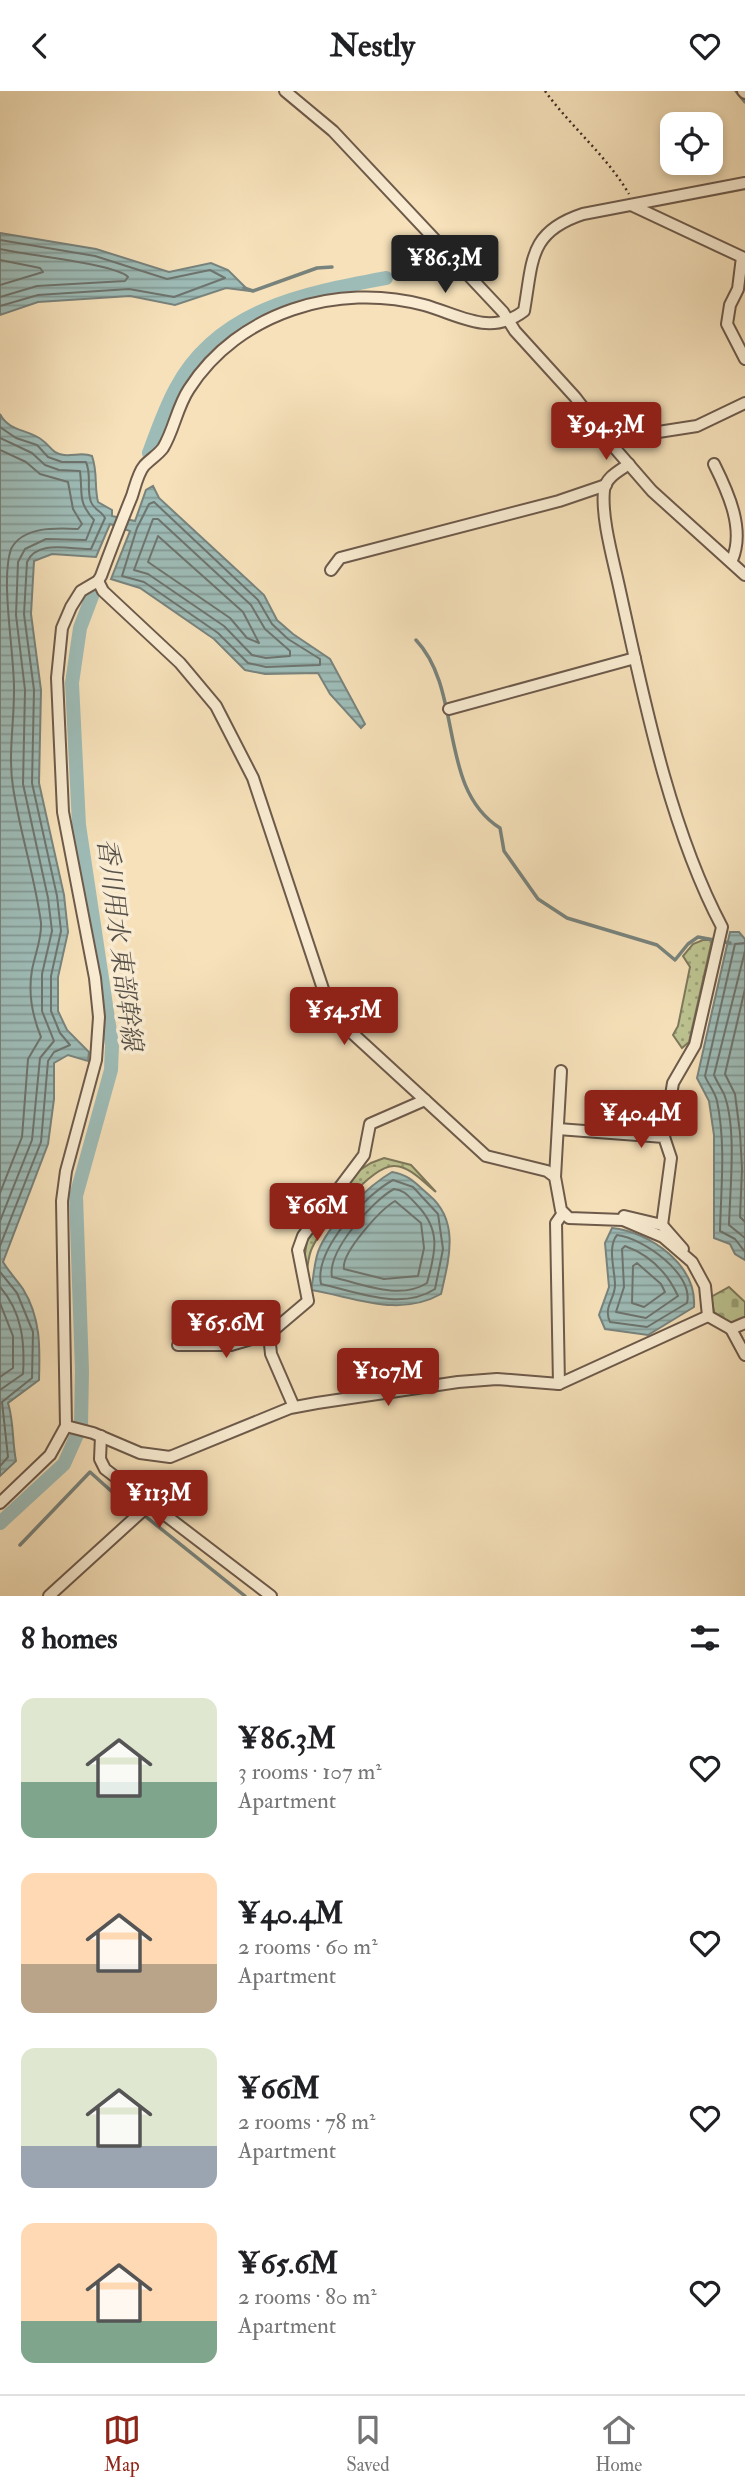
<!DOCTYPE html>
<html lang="en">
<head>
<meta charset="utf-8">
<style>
	body { margin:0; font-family:"IM FELL Double Pica","Noto Serif JP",serif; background:#f2f2f2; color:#202124; height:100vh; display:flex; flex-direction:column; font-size:26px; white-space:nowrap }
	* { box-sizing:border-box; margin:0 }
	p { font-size:23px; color:#757577 }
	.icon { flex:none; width:38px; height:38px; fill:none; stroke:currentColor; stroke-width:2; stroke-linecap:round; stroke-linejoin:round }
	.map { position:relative; height:1505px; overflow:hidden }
	.side { display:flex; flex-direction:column; background:#fff; flex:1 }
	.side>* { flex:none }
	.fabs { position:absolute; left:660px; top:21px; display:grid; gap:14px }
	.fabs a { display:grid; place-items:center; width:63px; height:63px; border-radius:14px; background:#fff; box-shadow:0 4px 10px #0003; font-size:35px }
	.price { position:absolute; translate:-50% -60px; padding:0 16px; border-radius:7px; background:#8f2418; color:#fff; font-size:23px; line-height:46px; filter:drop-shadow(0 2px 4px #0008) }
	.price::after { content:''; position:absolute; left:50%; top:42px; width:21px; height:16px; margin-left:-10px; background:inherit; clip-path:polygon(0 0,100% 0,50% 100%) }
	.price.current { background:#222; color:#fff }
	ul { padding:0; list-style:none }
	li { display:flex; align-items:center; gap:21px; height:175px; padding:0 21px }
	li span { display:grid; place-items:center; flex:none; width:196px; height:140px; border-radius:14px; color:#555 }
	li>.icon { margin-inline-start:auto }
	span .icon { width:84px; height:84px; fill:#fffc; stroke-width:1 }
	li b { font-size:30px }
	h2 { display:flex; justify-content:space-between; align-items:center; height:84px; padding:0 21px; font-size:30px }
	header { display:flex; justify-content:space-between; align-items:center; height:91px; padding:0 21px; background:#fff; font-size:32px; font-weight:700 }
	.tabs { display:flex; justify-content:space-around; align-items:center; height:98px; border-top:2px solid #e0e0e0; background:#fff; font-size:19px; color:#757577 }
	.tabs a { display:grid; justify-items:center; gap:4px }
	.tabs .current { color:#8f2418 }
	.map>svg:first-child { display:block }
</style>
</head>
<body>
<header><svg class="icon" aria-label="back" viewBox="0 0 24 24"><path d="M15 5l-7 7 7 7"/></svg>Nestly<svg class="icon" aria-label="heart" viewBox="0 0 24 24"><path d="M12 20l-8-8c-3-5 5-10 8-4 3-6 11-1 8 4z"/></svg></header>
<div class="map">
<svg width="745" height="1505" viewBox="0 0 745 1505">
	<defs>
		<pattern id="grass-dots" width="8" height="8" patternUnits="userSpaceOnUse" patternTransform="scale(1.75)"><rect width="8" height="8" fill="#bcc390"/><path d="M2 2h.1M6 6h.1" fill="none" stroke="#9a9f75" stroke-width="1.8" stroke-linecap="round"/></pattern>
		<pattern id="cemetery-stones" width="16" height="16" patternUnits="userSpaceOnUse" patternTransform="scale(1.75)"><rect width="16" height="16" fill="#bcc390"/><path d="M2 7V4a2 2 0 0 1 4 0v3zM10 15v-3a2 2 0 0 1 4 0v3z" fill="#9a9f75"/></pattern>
		<pattern id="water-rules" width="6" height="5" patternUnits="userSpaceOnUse" patternTransform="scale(1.75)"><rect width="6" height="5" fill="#9ebcb7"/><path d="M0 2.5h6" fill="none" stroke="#829995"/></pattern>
	</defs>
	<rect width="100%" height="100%" fill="#f6e1ba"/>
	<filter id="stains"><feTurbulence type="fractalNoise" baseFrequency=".00286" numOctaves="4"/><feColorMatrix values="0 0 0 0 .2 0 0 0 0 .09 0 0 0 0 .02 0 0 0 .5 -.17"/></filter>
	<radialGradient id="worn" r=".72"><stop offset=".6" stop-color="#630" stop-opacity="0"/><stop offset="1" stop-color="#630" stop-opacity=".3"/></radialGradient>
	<g fill="url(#grass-dots)" stroke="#7e785b" stroke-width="2">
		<polygon points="703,849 712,849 689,951 682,957 673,944 678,935 690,876 683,865 693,853"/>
		<path d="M 384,1067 L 411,1074 L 436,1101 C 424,1092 411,1076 395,1075 C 372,1073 321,1136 312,1157 C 308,1165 308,1176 306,1184 L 304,1169 L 307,1150 L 352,1084 L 371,1072 Z"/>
	</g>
	<polygon fill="url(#cemetery-stones)" stroke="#7e785b" stroke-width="2" points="729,1196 745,1211 745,1226 731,1233 714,1221 711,1206"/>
	<g fill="url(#water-rules)" stroke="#78837d" stroke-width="2">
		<polygon points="0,142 96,158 169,181 211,172 228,179 249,200 226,197 175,214 130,205 38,211 0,224"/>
		<path d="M 0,323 C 9,341 28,338 42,349 C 51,355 52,363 64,364 C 74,365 83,361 92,365 C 98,382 94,395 98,411 L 112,419 L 112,425 L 135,430 L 146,399 L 153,395 L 159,407 L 264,504 L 277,529 L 293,543 L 330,568 L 365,633 L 361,637 L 330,603 L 318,582 L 265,583 L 245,579 L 214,548 L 140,497 L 111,488 L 130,440 L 110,433 L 96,466 L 52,463 L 34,470 L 31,523 L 41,599 L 39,692 L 64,804 L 68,841 L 58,886 L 58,920 L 67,939 L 89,961 L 88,970 L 68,964 L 54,972 L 54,1008 L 48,1053 L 3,1171 C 9,1181 17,1189 23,1198 C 41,1227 40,1257 39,1289 L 8,1312 C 14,1331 12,1350 16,1370 L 0,1385 Z"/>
		<polygon points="730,841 739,841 745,848 745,1169 735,1163 730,1153 714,1147 714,1044 709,1010 697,987"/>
		<path d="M 392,1081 C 410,1084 416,1093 429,1104 C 460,1130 449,1168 441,1203 C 398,1227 355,1206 311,1199 C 314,1186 314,1168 320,1156 C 332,1130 368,1095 392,1081 Z"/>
		<path d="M 612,1137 C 650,1141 697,1174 694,1216 L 648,1244 L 605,1238 L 599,1224 L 609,1196 L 605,1152 Z"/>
	</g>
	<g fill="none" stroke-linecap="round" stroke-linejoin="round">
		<g stroke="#6e746e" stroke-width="2">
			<polyline points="0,149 95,165 167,188 210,179 225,187 174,206 129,198 38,204 0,215"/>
			<path d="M 0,158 C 24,164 117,173 128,186 L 125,190 L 37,195 L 0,206"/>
			<polyline points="0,169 40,177 43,181 0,194"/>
			<path d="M 0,336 L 16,347 L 37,354 L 48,366 L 62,371 L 86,371 C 92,385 86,397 91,411 C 94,419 102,420 105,427 L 91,458 C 72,459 37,448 27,471 L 24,523 L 34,599 L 32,692 L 57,805 L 61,840 L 51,885 L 51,920 L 60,942 L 70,954 L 54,961 L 48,970 L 41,1051 L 0,1155"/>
			<path d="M 0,347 L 32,362 L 45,374 L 59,379 L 80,380 C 83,403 77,410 94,429 L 86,449 L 46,448 L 25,458 L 18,471 L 16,524 L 25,599 L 23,693 L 48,807 L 52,840 L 42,883 L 42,920 L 54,950 L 40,967 L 32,1049 L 0,1130"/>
			<path d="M 0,359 L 26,371 L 40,383 L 68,391 L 73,418 L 82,433 L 78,438 C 56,437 23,435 11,458 C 0,490 15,565 14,601 C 14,632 8,665 13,696 C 20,742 35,786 41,832 C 42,847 35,863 32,879 C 28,902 32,924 41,946 L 28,968 L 22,1046 L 0,1102"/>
			<polygon points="154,411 258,509 272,533 288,548 320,568 320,574 266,576 248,572 218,542 144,491 122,485 137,437 149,413"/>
			<polygon points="153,428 158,428 251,514 265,538 290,560 290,565 266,567 252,564 224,535 148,483 134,479"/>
			<polygon points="158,445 243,521 259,552 247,547 230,527 148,471"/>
			<path d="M 745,852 L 735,853 L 705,985 C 708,993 715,1001 717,1010 C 726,1053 721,1097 720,1140 L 735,1148 L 745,1161"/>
			<path d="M 745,860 L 714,984 C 717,991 721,997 724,1003 C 737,1037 730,1097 729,1134 L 745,1147"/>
			<polyline points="745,898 725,983 735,1003 740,1042 742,1078 740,1126 745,1131"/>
			<path d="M 393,1089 L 413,1096 L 438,1123 L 443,1158 L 435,1198 C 401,1220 357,1201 321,1193 C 314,1159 365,1104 393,1089 Z"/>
			<path d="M 394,1098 C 405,1099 409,1106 417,1114 C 441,1139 436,1160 427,1192 C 399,1210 360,1192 332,1186 C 327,1160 372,1110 394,1098 Z"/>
			<path d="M 395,1110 L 421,1132 L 424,1157 L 418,1185 L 384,1188 L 344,1178 C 341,1162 380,1119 395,1110 Z"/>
			<path d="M 617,1144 C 643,1147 694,1183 687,1212 L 647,1236 L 610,1231 C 603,1216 615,1208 615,1194 C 615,1179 607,1156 617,1144 Z"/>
			<path d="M 625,1155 C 650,1164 667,1181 678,1205 L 646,1227 L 616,1221 L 624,1196 L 622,1158 Z"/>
			<polygon points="637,1172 661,1193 665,1201 644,1216 632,1212 633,1175"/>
			<polyline points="0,1181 17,1202 33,1241 32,1287 2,1311 8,1366 0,1375"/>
			<path d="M 0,1196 C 22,1221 25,1251 23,1283 L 0,1299"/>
			<polyline points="0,1212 13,1245 13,1277 0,1286"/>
		</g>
		<g stroke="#78837d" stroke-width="3.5">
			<polyline points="736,0 745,11"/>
			<polyline points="244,197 253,200 317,177 332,176"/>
			<path d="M 416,549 C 464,600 437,697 500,737 L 504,760 L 538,808 L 567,827 L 657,854 L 675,869 L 688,853 L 698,846 L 730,852"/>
			<polyline points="145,1425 245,1505"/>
			<polyline points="20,1454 90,1381 120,1408"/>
		</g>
		<g stroke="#9ebcb7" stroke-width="14">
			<path d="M 149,362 C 157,340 165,317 176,297 C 218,218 305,202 386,187"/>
			<polyline points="0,1432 64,1373 81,1335 82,1280 76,1105 111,979 112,954 79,734 72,592 80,537 94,500"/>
		</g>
		<defs>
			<g id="minor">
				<polyline points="285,0 333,40 503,221 515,240 575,306 612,354"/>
				<polyline points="743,0 745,2"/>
				<polyline points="631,114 742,166 738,198 730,214 727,233 745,268"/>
				<polyline points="745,312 697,335 626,346 612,354 652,400 745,484"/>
				<path d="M 629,373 C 619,380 606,386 604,399 C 601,428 614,471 620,500 C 644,609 670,738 722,836 L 695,954 L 673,992 L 664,1046"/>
				<path d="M 714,373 C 729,403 745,439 732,469"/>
				<polyline points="331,479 340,467 559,410 606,394"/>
				<polyline points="98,490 103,500 180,572 216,615 253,687 324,901 351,941 486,1065 547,1080 555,1086 561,1119 569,1127 623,1129 663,1146 692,1171 705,1195 708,1225 731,1238 745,1264"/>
				<polyline points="449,618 635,567"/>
				<polyline points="558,1038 664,1046 671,1067 662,1134"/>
				<polyline points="555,1086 561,980"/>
				<polyline points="624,1125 662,1134 683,1158"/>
				<polyline points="731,1238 745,1232"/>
				<polyline points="178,1254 231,1254 269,1243"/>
				<polyline points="559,1293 556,1132 563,1122"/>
				<polyline points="294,1316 271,1263 269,1243 308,1210 298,1159 303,1145 364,1064 370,1033 425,1009"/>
				<polyline points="66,1335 93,1342 140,1362 170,1366 290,1317 317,1312 458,1291 497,1288 559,1293 708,1225"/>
				<polyline points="101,1345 100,1368 105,1378 271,1505"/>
				<path d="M 0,1412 L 50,1364 L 66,1335 L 62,1110 L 66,1080 L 96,969 L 99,926 L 95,887 L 63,721 L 57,587 L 62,537 L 71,516 L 81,500 L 98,490 L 101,485 C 111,458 121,432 132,405 C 135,396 138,382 144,375 C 149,369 158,364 163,357 C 174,339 177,316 189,298 C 238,221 338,191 424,214 C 460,224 490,246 524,220 C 533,170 528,141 583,123 L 745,92"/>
				<polyline points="49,1505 150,1413"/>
			</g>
		</defs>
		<use href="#minor" stroke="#6d5a4b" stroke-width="14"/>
		<path stroke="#3f2d26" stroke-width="2.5" stroke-dasharray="2 3.5" stroke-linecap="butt" d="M 545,0 C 571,36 606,64 629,103"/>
		<use href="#minor" stroke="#f9ecd2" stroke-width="10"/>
	</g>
	<g text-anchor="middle" stroke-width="7" stroke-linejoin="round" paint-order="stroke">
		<g font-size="26" font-style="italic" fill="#57514a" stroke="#f9ecd2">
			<text transform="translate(120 853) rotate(83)" y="9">香川用水 東部幹線</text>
		</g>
	</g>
	<rect width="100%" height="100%" filter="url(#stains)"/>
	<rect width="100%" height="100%" fill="url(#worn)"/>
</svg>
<div class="fabs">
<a><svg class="icon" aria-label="locate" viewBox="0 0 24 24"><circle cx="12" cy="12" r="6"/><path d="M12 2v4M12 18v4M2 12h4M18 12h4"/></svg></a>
</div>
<b class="price current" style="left:445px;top:204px">¥86.3M</b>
<b class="price" style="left:606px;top:371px">¥94.3M</b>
<b class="price" style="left:344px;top:956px">¥54.5M</b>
<b class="price" style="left:641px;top:1059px">¥40.4M</b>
<b class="price" style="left:317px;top:1152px">¥66M</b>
<b class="price" style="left:226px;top:1269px">¥65.6M</b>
<b class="price" style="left:388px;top:1317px">¥107M</b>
<b class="price" style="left:159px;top:1439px">¥113M</b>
</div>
<section class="side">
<h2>8 homes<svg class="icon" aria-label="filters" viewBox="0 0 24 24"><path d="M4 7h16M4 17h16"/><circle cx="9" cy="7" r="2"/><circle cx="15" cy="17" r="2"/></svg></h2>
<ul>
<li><span style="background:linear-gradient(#dfe7d0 60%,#7fa58c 0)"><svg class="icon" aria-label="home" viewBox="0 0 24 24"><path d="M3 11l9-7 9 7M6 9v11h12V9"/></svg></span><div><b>¥86.3M</b><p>3 rooms · 107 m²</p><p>Apartment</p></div><svg class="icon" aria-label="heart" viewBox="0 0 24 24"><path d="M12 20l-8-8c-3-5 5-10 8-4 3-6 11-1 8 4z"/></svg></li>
<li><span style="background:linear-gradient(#ffd9b3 65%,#b9a48a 0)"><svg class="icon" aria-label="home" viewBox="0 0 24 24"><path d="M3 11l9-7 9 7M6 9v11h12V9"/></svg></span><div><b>¥40.4M</b><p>2 rooms · 60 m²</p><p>Apartment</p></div><svg class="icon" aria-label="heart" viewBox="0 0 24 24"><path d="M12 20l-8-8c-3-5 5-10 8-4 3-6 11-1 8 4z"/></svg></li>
<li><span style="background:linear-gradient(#dfe7d0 70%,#9aa5b1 0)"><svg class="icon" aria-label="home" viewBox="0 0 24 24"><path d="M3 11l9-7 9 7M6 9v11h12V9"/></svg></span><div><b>¥66M</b><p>2 rooms · 78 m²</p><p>Apartment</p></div><svg class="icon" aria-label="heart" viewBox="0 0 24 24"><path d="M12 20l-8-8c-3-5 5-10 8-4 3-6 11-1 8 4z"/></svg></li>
<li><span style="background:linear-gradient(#ffd9b3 70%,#7fa58c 0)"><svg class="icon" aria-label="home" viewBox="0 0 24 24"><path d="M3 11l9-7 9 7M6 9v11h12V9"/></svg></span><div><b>¥65.6M</b><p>2 rooms · 80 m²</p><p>Apartment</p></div><svg class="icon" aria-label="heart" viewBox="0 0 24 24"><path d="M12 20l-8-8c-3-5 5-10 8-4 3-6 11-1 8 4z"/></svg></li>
</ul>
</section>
<nav class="tabs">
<a class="current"><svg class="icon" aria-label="map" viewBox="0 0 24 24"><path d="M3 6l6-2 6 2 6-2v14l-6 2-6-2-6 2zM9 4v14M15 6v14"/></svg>Map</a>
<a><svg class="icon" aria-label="saved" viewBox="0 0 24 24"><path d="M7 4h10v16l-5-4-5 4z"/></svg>Saved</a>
<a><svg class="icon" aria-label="home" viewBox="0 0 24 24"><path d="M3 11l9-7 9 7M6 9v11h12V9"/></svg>Home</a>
</nav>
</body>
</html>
